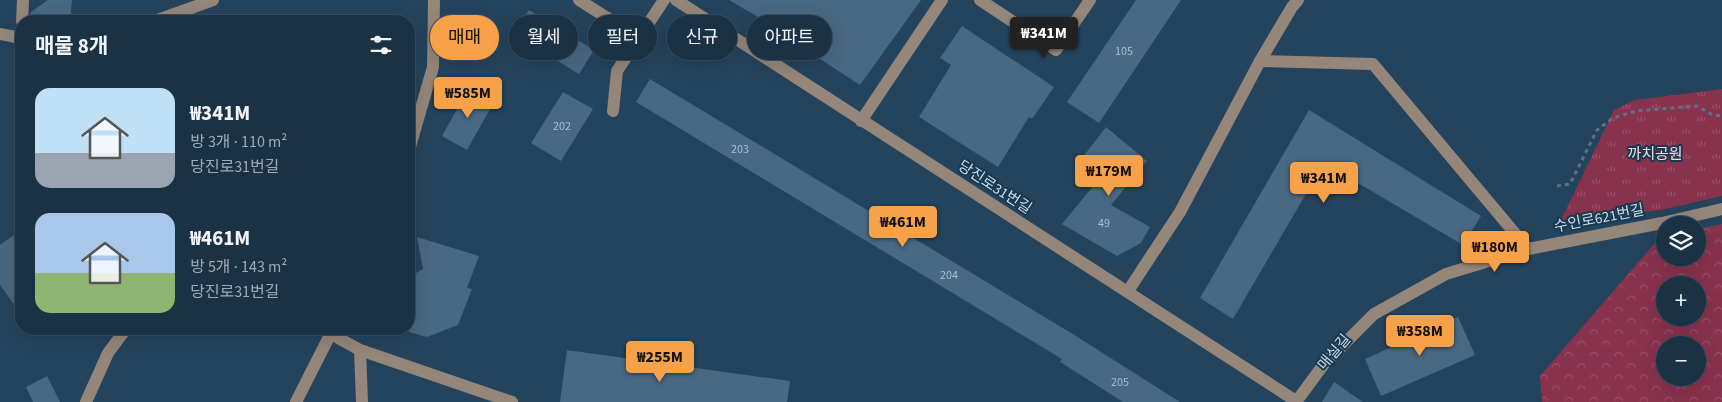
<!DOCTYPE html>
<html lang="ko">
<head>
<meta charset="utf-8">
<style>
	body { margin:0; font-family:"Source Sans 3","Noto Sans KR",sans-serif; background:#283e50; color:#f1f3f6; height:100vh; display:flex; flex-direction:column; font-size:19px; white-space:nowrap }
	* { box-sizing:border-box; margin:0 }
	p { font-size:16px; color:#a0aab3 }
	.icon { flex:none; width:28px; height:28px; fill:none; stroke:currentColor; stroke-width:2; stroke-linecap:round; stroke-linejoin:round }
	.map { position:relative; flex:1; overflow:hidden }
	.side { position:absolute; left:15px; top:15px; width:400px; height:320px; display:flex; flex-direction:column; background:#1b3245; border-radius:20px; box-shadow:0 5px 20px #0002,0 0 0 1px #394d5e }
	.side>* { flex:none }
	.banner { position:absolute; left:430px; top:15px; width:475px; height:45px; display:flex; gap:10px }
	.controls { position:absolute; left:1656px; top:216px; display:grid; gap:10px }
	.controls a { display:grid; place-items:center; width:50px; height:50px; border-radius:50%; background:#1b3245; box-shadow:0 5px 20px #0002,0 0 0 1px #394d5e; font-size:25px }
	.price { position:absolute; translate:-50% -42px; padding:0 11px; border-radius:5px; background:#f7a149; color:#111; font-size:16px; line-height:32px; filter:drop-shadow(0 1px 2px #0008) }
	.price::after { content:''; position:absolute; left:50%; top:30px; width:15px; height:11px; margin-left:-8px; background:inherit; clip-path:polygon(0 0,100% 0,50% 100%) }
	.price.on { background:#222; color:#fff }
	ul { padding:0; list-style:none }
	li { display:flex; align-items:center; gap:15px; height:125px; padding:0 20px }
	li span { display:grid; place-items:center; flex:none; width:140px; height:100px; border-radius:15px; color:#555 }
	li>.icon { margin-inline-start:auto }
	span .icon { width:60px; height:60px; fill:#fffc; stroke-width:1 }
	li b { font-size:21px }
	h2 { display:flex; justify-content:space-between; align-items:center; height:60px; padding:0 20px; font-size:21px }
	.tag { padding:0 18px; border-radius:22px; background:#1b3245; box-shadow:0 5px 20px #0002,0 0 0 1px #394d5e; font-size:18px; line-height:45px }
	.tag.on { background:#f7a149; color:#111 }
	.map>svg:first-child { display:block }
</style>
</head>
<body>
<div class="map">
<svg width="1722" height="402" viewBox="0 0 1722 402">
	<defs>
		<pattern id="forest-crowns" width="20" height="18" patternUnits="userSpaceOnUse" patternTransform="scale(1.25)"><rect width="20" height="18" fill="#88324d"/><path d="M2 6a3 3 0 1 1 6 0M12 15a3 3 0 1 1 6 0" fill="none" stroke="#974f67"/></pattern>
		<pattern id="park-tufts" width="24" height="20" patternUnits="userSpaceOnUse" patternTransform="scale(1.25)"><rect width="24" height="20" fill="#88324d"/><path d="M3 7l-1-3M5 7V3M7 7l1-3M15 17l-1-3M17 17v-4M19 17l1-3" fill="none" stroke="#974f67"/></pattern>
	</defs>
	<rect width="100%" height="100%" fill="#24435c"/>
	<path fill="url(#forest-crowns)" fill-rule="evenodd" d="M 1722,224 L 1722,402 L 1542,402 L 1540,376 L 1661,236 L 1665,236 L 1665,258 L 1698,258 L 1698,229 ZM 1665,285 L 1698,285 L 1698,318 L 1665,318 ZM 1665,345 L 1698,345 L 1698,378 L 1665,378 Z"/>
	<polygon fill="url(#park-tufts)" points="1722,89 1722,196 1661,210 1560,222 1614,110 1635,100"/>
	<g fill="#486883">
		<polygon points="48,0 72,0 70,21 30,21 31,12"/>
		<polygon points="729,0 921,0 860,85 800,46 802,43"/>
		<polygon points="1136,0 1181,0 1099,123 1067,102"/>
		<polygon points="529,10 594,50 579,74 514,34"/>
		<polygon points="962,26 1054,87 1032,119 1029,117 998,167 919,117 951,65 940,58"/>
		<polygon points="650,79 1076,336 1180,402 1123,402 1060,362 1062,359 636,102"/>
		<polygon points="469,88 494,102 467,150 442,136"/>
		<polygon points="563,92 593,109 561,161 531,143"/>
		<polygon points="1309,110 1481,216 1463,245 1324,163 1233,319 1200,298"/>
		<polygon points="1106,127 1147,161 1111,205 1150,227 1141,243 1117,256 1062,224 1103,174 1083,157"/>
		<polygon points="21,230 21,314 0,285 0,245"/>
		<polygon points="417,237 479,256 467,288 472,289 458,325 427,337 409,332 409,277 423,269"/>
		<polygon points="1458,317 1475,355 1381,396 1365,359"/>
		<polygon points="567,350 790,381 787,402 560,402"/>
		<polygon points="47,376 60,402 33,402 26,387"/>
		<polygon points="1334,382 1363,402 1322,402"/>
	</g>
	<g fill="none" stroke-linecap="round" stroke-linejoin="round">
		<polyline stroke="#587389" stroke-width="3" stroke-dasharray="4 4" stroke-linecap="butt" points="1557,186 1570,184 1597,130 1613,118 1636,111 1697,106 1713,115 1722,116"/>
		<g stroke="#948679" stroke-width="12">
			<polyline points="579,0 639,38"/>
			<polyline points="676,0 1296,401"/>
			<polyline points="980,0 1056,50 1090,0"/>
			<polyline points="22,21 23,0"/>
			<polyline points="155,21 213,0"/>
			<polyline points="0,34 21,38"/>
			<polyline points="1260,61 1373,64 1528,249"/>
			<polyline points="613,111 617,71 664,0"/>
			<polyline points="861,121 942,0"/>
			<polyline points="409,150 433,67 434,0"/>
			<polyline points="1128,291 1180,212 1260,61 1292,7 1298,0"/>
			<polyline points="331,334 360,350 512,402"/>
			<polyline points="360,350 362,402"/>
			<polyline points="86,402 108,353 126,329"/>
			<polyline points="296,402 333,329"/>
			<polyline points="1296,402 1324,364 1374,314 1446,274 1528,249 1662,223 1722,209"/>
		</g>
	</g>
	<g text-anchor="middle" stroke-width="4" stroke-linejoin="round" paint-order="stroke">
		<g font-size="12" fill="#aabfd1">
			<text x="1124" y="55">105</text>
			<text x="562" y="130">202</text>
			<text x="740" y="153">203</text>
			<text x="1104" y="227">49</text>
			<text x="949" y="279">204</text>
			<text x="1120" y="386">205</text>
		</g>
		<g font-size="15" fill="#f9dae0" stroke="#193951">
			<text x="1655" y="159">까치공원</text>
		</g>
		<g font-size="15" fill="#cadceb" stroke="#193951">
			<text transform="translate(995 187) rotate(33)" y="5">당진로31번길</text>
			<text transform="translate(1599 218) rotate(-11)" y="5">수인로621번길</text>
			<text transform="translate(1334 352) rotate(-50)" y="5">매실길</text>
		</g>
	</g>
</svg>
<div class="controls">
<a><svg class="icon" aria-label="layers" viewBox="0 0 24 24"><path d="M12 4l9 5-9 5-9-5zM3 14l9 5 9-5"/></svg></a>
<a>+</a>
<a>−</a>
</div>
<b class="price on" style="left:1044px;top:59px">₩341M</b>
<b class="price" style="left:468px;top:119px">₩585M</b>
<b class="price" style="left:1109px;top:197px">₩179M</b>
<b class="price" style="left:1324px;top:204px">₩341M</b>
<b class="price" style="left:903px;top:248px">₩461M</b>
<b class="price" style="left:1495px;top:273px">₩180M</b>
<b class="price" style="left:1420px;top:357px">₩358M</b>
<b class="price" style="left:660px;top:383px">₩255M</b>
<div class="banner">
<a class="tag on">매매</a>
<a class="tag">월세</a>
<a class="tag">필터</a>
<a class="tag">신규</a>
<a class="tag">아파트</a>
</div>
<section class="side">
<h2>매물 8개<svg class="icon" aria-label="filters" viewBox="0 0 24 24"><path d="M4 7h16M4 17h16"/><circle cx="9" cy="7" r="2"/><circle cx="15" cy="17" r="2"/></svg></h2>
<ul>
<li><span style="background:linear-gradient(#bfe0f5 65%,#9aa5b1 0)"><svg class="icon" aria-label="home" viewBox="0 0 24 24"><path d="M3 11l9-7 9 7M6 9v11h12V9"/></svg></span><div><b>₩341M</b><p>방 3개 · 110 m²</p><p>당진로31번길</p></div></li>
<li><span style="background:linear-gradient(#a9c7e8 60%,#8fb573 0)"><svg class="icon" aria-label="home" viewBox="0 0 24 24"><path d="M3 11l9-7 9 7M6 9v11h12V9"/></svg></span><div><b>₩461M</b><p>방 5개 · 143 m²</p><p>당진로31번길</p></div></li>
</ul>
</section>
</div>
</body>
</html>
